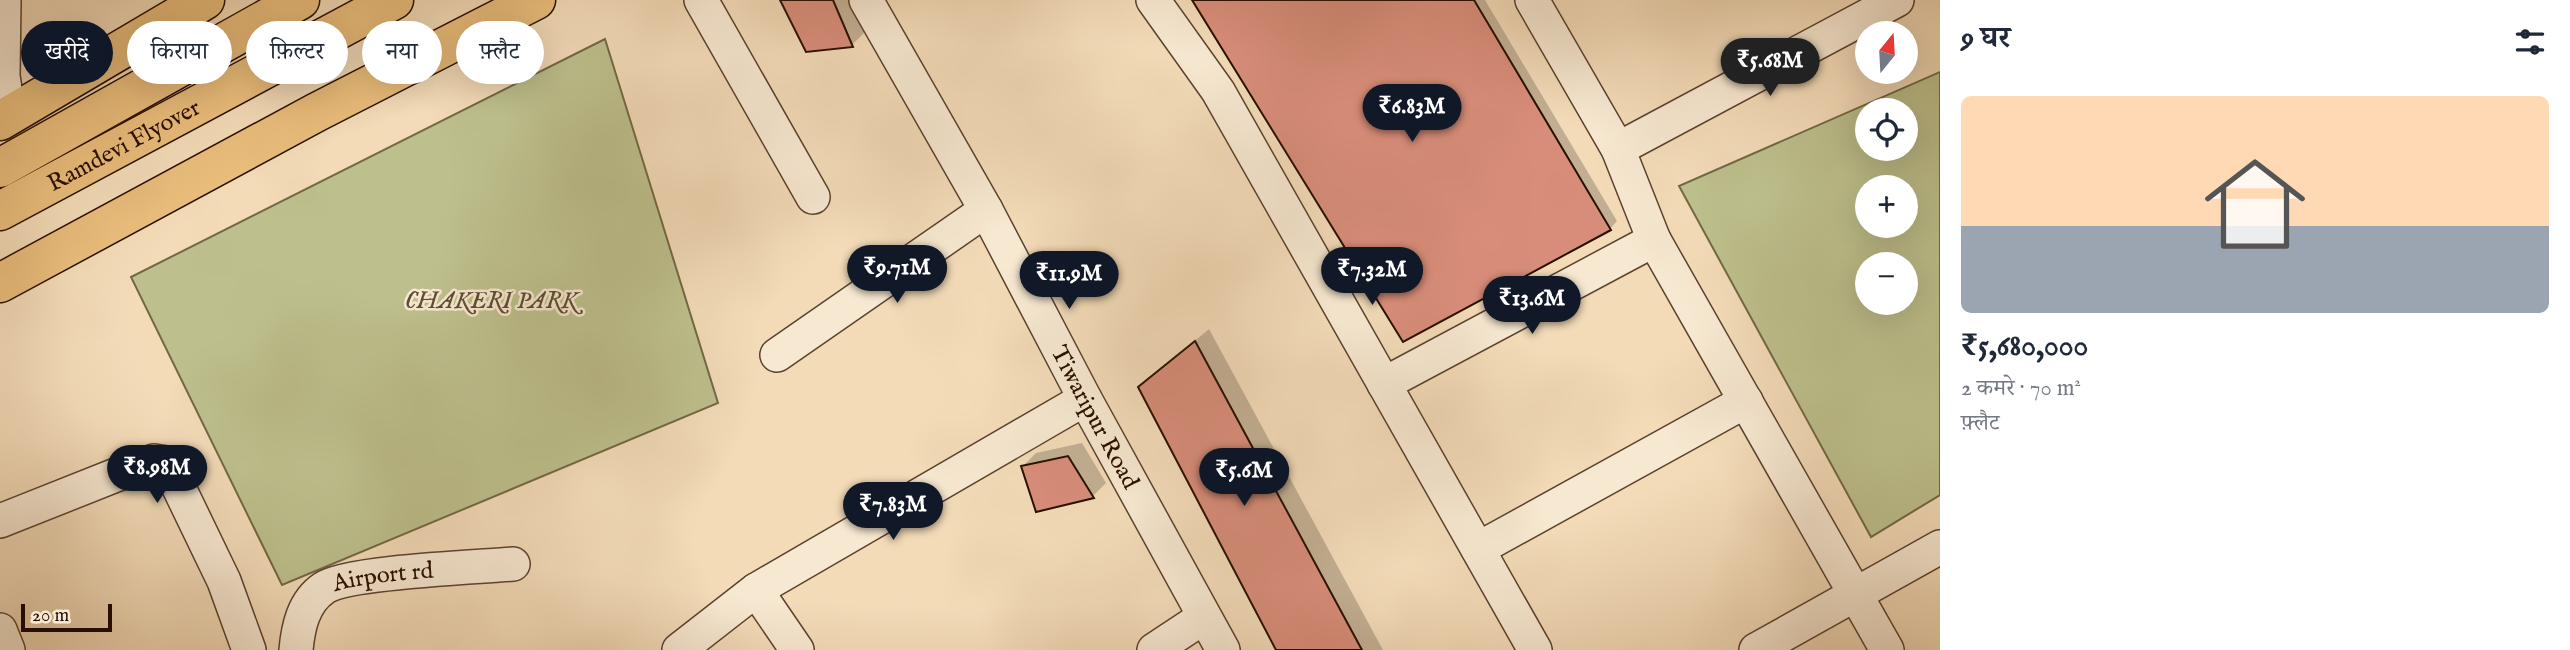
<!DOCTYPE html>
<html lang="hi">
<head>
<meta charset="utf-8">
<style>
	body { margin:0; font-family:"IM FELL English","Noto Serif Devanagari",serif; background:#f6f6f7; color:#1f2937; height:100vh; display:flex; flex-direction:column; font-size:26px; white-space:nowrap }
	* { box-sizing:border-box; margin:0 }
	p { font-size:23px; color:#747a83 }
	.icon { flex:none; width:38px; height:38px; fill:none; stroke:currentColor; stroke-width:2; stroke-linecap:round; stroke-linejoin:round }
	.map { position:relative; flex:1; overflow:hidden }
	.details { display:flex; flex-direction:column; background:#fff; width:630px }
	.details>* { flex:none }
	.top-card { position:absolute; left:21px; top:21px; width:665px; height:63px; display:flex; gap:14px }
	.needle { width:46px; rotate:18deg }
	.controls { position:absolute; left:1855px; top:21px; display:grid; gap:14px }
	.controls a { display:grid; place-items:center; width:63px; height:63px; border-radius:50%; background:#fff; box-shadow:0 7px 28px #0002; font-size:35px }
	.scale { position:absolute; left:21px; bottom:18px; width:91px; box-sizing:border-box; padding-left:7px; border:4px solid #280f00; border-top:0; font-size:19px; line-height:24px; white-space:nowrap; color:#280f00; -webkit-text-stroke:5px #f7e8d1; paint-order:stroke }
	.price { position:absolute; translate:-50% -60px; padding:0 16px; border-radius:24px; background:#111827; color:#fff; font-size:23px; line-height:46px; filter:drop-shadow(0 2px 4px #0008) }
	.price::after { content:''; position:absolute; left:50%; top:42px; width:21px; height:16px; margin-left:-10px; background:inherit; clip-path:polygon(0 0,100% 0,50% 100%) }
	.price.active { background:#222; color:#fff }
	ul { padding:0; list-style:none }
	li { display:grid; align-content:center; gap:14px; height:371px; padding:0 21px }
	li+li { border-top:2px solid #e0e1e3 }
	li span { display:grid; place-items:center; height:217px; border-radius:10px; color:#555 }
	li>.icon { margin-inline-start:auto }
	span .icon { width:126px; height:126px; fill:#fffc; stroke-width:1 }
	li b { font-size:30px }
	h2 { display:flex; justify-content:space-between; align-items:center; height:84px; padding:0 21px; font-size:30px }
	.pill { padding:0 24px; border-radius:32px; background:#fff; box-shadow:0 7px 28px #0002; font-size:24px; line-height:63px }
	.pill.active { background:#111827; color:#fff }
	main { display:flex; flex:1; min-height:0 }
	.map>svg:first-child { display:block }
</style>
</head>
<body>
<main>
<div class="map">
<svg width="1940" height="650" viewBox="0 0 1940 650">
	<rect width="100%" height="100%" fill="#f3dbb8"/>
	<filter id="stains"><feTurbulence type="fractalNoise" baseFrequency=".00286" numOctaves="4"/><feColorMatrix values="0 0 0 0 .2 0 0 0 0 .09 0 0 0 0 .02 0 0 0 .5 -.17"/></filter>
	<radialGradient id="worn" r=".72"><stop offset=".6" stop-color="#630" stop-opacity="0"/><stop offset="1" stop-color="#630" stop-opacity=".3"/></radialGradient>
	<g fill="#bdc08d" stroke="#726846" stroke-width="2" fill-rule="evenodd">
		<polygon points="605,39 718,403 282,585 131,277"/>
		<path d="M 1940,72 L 1940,495 L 1871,537 L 1679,186 ZM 1867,110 L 1906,110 L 1906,149 L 1867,149 ZM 1867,187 L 1906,187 L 1906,226 L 1867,226 ZM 1867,264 L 1906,264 L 1906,303 L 1867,303 Z"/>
	</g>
	<g fill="#0003">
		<polygon points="782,0 852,0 865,32 852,45"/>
		<polygon points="1194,0 1485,0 1617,221 1610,229"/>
		<polygon points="1209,329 1383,650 1278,650 1140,387"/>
		<polygon points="1082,443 1106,483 1093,496 1023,466 1036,453"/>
	</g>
	<g fill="#d88d7a" stroke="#280f00" stroke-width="2">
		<polygon points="780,0 833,0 853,47 806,52"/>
		<polygon points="1192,0 1474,0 1611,230 1403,342"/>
		<polygon points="1195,341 1362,650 1276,650 1138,387"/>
		<polygon points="1068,456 1094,498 1036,512 1021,466"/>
	</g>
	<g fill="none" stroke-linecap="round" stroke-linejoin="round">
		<defs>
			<g id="minor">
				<polyline points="4,0 3,76 9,115"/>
				<polyline points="701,0 813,197"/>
				<path id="s1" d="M 866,0 L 986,210 L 1085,399 L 1223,650"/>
				<polyline points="1153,0 1218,91 1535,650"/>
				<polyline points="1532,0 1618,149 1654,240 1887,650"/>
				<polyline points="1618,149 1897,0"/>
				<polyline points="777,355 986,210"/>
				<polyline points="1384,384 1654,240"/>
				<polyline points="0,521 126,471 154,461 167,463 224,581 249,650"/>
				<polyline points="1478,549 1746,401"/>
				<polyline points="756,590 797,650"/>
				<polyline points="0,630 8,650"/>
				<path id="s2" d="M 296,650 C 298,628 303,602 324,588 C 346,572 478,567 513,564"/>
				<polyline points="679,650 756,590 1085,399"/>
				<polyline points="1154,650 1204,617"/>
				<polyline points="1756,650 1940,547"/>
			</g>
			<g id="major">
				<polyline points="0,121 205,0"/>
				<polyline points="0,283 317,112 536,0"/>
			</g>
			<g id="highway">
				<polyline points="0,168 300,0"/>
				<path id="s3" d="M 0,211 L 394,0"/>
			</g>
		</defs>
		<use href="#minor" stroke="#5b422e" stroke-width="36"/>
		<use href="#major" stroke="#280f00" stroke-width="41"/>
		<use href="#highway" stroke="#280f00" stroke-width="41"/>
		<use href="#minor" stroke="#f7e8d1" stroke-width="33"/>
		<use href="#major" stroke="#eabe7c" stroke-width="38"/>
		<use href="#highway" stroke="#eabe7c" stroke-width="38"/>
	</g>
	<g text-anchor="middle" stroke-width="5" stroke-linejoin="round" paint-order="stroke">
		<g font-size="24" fill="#280f00" stroke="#f7e8d1">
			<text dy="8" stroke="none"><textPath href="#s3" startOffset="140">Ramdevi Flyover</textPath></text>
			<text dy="8" stroke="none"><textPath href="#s1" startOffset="476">Tiwaripur Road</textPath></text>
			<text dy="8" stroke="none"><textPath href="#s2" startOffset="131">Airport rd</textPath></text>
		</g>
		<g font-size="24" font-style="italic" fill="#5c4d31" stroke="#f7e8d1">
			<text x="491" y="308">CHAKERI PARK</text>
		</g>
	</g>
	<rect width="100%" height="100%" filter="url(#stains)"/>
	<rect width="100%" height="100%" fill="url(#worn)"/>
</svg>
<div class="controls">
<a><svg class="needle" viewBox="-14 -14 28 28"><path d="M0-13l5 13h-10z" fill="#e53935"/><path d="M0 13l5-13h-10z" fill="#747a83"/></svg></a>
<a><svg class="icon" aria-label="locate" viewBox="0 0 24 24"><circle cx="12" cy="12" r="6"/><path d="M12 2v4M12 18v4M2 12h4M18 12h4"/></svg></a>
<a>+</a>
<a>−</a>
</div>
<div class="scale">20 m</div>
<b class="price active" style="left:1770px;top:98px">₹5.68M</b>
<b class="price" style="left:1412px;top:144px">₹6.83M</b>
<b class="price" style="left:897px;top:305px">₹9.71M</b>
<b class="price" style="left:1372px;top:307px">₹7.32M</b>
<b class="price" style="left:1069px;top:311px">₹11.9M</b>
<b class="price" style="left:1532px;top:336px">₹13.6M</b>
<b class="price" style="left:157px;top:505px">₹8.98M</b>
<b class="price" style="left:1244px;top:508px">₹5.6M</b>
<b class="price" style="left:893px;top:542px">₹7.83M</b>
<div class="top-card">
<a class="pill active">खरीदें</a>
<a class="pill">किराया</a>
<a class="pill">फ़िल्टर</a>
<a class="pill">नया</a>
<a class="pill">फ़्लैट</a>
</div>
</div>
<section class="details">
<h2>9 घर<svg class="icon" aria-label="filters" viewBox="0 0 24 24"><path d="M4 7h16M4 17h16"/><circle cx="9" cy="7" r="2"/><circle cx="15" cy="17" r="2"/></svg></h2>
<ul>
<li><span style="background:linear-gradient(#ffd9b3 60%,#9aa5b1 0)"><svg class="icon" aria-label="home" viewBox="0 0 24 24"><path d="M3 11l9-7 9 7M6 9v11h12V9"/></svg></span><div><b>₹5,680,000</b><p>2 कमरे · 70 m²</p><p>फ़्लैट</p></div></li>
</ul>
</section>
</main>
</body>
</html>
